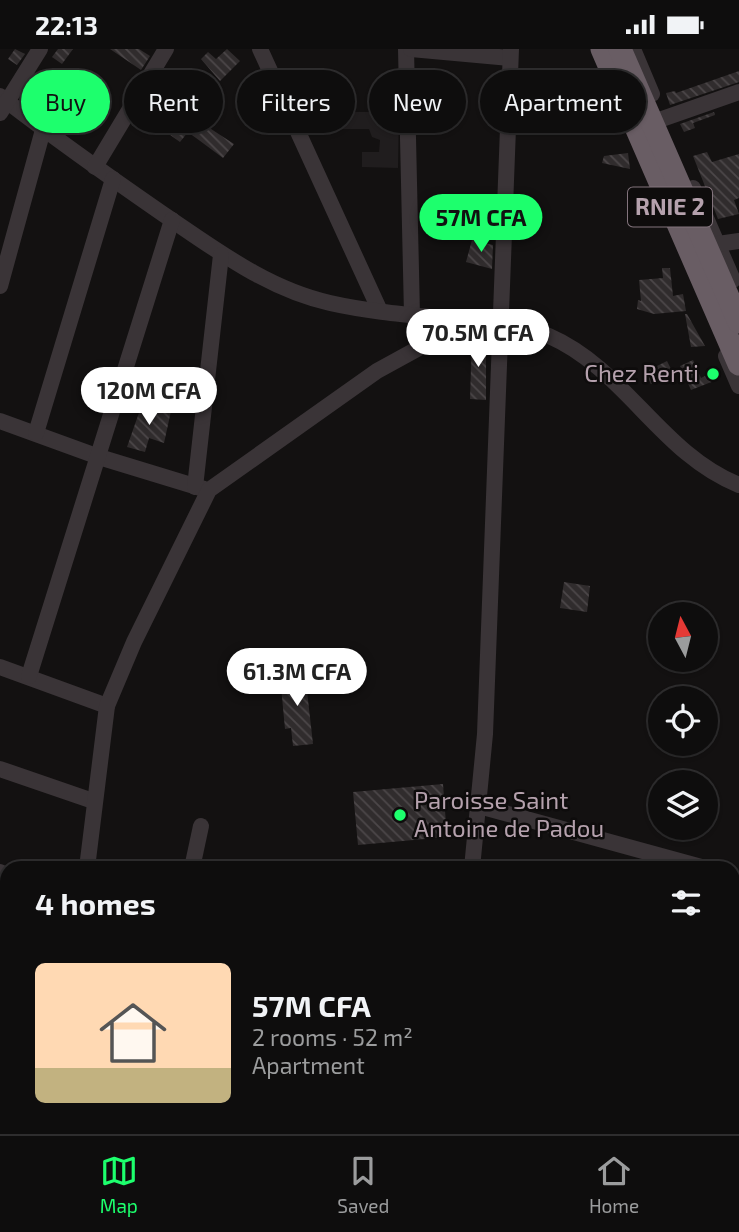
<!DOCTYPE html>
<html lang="en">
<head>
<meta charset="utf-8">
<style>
	body { margin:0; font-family:"Exo 2",sans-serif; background:#171616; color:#f1f3f6; height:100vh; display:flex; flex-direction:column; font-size:26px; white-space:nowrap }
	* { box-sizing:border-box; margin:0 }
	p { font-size:23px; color:#9b9c9d }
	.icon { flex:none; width:38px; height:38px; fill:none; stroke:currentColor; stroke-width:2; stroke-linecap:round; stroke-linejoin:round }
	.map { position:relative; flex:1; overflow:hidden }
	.side { position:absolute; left:0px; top:812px; width:740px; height:273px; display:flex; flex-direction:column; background:#0e0d0d; border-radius:21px 21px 0 0; box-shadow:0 2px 5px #0004,0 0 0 2px #2e2d2e }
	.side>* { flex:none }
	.hud { position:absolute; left:21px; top:21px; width:698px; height:63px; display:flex; gap:14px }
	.needle { width:46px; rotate:353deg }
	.buttons { position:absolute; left:648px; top:553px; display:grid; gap:14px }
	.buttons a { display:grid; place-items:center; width:70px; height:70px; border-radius:50%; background:#0e0d0d; box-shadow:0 2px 5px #0004,0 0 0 2px #2e2d2e; font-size:35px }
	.price { position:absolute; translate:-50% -60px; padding:0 16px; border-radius:24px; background:#fff; color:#222; font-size:23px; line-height:46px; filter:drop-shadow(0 2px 4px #0008) }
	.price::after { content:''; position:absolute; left:50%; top:42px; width:21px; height:16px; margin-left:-10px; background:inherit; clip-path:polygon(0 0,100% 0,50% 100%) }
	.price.on { background:#1dff6d; color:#111 }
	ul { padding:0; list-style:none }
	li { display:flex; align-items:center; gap:21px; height:175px; padding:0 35px }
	li span { display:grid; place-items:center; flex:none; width:196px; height:140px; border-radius:10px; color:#555 }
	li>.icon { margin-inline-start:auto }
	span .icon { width:84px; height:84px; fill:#fffc; stroke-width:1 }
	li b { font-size:30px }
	h2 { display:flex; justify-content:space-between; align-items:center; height:84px; padding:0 35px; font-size:30px }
	.chip { padding:0 24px; border-radius:32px; background:#0e0d0d; box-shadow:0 2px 5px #0004,0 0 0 2px #2e2d2e; font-size:24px; line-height:63px }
	.chip.on { background:#1dff6d; color:#111 }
	.status { display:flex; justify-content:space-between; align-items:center; height:49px; padding:0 35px; background:#0e0d0d; direction:ltr }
	.status svg { height:19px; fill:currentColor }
	.dock { display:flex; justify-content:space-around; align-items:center; height:98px; border-top:2px solid #2e2d2e; background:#0e0d0d; font-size:19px; color:#9b9c9d }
	.dock a { display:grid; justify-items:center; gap:4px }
	.dock .on { color:#1dff6d }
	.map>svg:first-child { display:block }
</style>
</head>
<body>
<div class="status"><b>22:13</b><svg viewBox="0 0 49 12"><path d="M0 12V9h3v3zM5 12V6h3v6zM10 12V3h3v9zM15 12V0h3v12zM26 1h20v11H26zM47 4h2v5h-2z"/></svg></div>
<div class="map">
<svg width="739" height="1085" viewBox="0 0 739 1085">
	<defs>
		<pattern id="building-back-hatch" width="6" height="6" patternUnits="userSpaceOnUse" patternTransform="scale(1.75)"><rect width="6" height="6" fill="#302c2d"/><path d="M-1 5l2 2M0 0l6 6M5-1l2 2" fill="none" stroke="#4c4749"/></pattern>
	</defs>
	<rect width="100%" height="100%" fill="#131111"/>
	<polygon fill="#201d1e" points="337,63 399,63 398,119 362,118 362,103 379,103 380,91 372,88 369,80 337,80"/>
	<g fill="url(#building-back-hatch)">
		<polygon points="15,0 25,5 17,16 8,10"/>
		<polygon points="58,0 73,0 62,15 52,8"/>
		<polygon points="110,0 139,0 150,7 141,21"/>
		<polygon points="227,0 240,12 220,32 201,10 208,3 216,10"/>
		<polygon points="739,22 739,33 670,56 666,44 675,42 676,44"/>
		<polygon points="182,61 234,95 223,109 188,83 180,93 166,83"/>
		<polygon points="714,63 715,66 693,74 695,79 684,83 680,75"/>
		<polygon points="707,103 712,113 739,105 739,149 734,151 739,165 718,170 693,107"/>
		<polygon points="628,104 630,120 602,114 604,107"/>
		<polygon points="648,156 648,166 635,167 634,157"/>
		<polygon points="472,191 493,196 492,220 466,213"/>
		<polygon points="662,219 670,219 673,247 683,245 686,262 654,265 637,260 638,251 641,252 639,231 663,229"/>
		<polygon points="685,265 687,265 705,297 691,298"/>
		<polygon points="472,288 486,289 486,351 470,350"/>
		<polygon points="693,311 701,329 715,322 719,330 691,341 680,317"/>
		<polygon points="667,312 673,324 651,335 645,323"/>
		<polygon points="142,355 171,362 164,394 149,389 145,403 127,398"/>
		<polygon points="564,533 590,537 587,563 560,559"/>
		<polygon points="305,624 313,695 293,697 291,679 285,680 280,627"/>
		<polygon points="443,735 447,788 358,796 353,743"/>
	</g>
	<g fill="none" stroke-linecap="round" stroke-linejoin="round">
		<g stroke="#3a3437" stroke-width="16">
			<polyline points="260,0 380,262"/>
			<polyline points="406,0 412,266"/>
			<polyline points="411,0 510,9"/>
			<polyline points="633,0 652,45"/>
			<path d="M 0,47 C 53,88 108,127 163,165 C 215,200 267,240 330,254 C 370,263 411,266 451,270 C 485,273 517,273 549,287 C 625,320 661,405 739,436"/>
			<polyline points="0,64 40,0"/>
			<polyline points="662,70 739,43"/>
			<polyline points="95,118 166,0"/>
			<polyline points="693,139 733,231"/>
			<polyline points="718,195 739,192"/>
			<polyline points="0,237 43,81"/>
			<polyline points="726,307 739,337"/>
			<polyline points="0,372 99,408 204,440"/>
			<polyline points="36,384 113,130"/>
			<polyline points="195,438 221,206"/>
			<polyline points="0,618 107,657"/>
			<polyline points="29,627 172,171"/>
			<polyline points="0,720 93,752"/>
			<polyline points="479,757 705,819"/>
			<polyline points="87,819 107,657 134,593 209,441 377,322 470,271"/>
			<polyline points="192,819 201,777"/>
			<polyline points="472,819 485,685 511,0"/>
			<polyline points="0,823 7,826"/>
			<polyline points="733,863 739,835"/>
			<polyline points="0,936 7,934"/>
			<polyline points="0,1019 7,1022"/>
			<polyline points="733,1052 739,1023"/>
			<polyline points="130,1078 137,1085"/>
			<polyline points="148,1085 171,1078"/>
			<polyline points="346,1085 349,1078"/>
			<polyline points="458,1085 459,1078"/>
		</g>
		<g stroke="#695d64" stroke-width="23">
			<polyline points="602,0 739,315"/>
			<polyline points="620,0 739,273"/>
			<polyline points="733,917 739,888"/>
			<polyline points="733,1001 739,972"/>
			<polyline points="698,1085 700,1078"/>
			<polyline points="715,1085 717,1078"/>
		</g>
	</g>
	<g fill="#1dff6d" stroke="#0e0c0c" stroke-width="2.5">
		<circle cx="713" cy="325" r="7"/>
		<circle cx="400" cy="766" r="7"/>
	</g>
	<g text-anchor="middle" stroke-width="5" stroke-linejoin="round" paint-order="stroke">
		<rect fill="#0e0c0c" stroke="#83747d" stroke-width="2" x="628" y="138.5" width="84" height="39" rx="5"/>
		<g font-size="23" font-weight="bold" fill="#b5a1ad">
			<text x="670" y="166">RNIE 2</text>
		</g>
		<g font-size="24" fill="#b5a1ad" stroke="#0e0c0c" text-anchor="end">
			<text x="699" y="333">Chez Renti</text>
			<text x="414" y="760" text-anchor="start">Paroisse Saint<tspan x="414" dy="28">Antoine de Padou</tspan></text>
		</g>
	</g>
</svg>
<div class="buttons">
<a><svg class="needle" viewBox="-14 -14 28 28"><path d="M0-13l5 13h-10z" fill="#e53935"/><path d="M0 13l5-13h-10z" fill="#9b9c9d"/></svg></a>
<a><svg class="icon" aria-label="locate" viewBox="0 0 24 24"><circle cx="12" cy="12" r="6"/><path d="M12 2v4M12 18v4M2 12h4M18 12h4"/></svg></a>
<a><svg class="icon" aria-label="layers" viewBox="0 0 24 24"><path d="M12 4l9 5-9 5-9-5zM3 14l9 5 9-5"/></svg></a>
</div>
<b class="price on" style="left:481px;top:205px">57M CFA</b>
<b class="price" style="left:478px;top:320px">70.5M CFA</b>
<b class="price" style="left:149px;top:378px">120M CFA</b>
<b class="price" style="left:297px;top:659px">61.3M CFA</b>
<div class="hud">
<a class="chip on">Buy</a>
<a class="chip">Rent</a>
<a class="chip">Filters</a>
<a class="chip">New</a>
<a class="chip">Apartment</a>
</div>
<section class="side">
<h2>4 homes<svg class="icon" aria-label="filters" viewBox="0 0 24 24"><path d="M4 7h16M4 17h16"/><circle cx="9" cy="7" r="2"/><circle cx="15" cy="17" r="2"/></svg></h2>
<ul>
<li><span style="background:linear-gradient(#ffd9b3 75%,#c2b280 0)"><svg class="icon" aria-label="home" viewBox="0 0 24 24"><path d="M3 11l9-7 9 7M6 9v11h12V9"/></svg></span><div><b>57M CFA</b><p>2 rooms · 52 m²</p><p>Apartment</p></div></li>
</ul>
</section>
</div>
<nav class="dock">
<a class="on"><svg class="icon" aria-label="map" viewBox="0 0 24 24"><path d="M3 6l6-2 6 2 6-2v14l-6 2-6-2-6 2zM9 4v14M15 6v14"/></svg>Map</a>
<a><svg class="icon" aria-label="saved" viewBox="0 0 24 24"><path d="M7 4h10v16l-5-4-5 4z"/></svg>Saved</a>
<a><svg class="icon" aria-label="home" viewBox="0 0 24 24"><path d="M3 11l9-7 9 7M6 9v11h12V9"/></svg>Home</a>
</nav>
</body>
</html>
